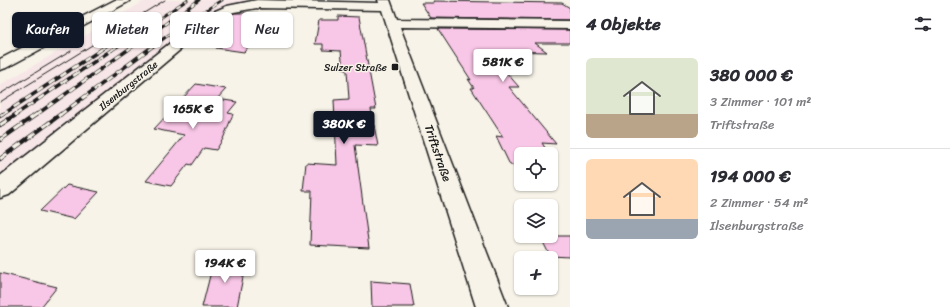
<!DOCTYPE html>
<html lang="de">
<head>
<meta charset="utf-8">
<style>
	body { margin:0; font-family:Sriracha,sans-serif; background:#f2f2f3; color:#2b2b33; height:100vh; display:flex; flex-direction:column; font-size:15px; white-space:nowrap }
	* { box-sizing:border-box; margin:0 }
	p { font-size:13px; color:#7c7c81 }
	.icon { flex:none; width:22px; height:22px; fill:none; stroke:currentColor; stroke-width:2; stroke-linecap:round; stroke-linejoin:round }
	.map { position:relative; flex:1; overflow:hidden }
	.drawer { display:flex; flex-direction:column; background:#fff; width:380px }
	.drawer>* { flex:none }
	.banner { position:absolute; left:12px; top:12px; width:380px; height:36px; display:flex; gap:8px }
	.fabs { position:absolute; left:514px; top:147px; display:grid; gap:8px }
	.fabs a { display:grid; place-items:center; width:44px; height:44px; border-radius:6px; background:#fff; box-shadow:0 1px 3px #0004; font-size:20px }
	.price { position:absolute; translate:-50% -34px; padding:0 9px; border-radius:4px; background:#fff; color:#222; font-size:13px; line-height:26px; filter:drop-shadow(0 1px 2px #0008) }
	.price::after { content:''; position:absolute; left:50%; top:24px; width:12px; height:9px; margin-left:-6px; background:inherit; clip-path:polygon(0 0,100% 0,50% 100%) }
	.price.active { background:#111827; color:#fff }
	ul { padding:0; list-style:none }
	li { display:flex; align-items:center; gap:12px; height:100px; padding:0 16px }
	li+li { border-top:1px solid #e1e1e2 }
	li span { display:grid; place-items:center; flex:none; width:112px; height:80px; border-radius:6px; color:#555 }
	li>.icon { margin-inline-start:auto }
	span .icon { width:48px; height:48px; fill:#fffc; stroke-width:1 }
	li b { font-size:17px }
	h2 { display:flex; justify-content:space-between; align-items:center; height:48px; padding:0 16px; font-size:17px }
	.tag { padding:0 14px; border-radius:6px; background:#fff; box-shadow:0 1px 3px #0004; font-size:14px; line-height:36px }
	.tag.active { background:#111827; color:#fff }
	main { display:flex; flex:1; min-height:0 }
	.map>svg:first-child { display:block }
</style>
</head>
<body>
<main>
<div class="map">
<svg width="570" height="307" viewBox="0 0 570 307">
	<rect width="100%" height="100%" fill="#f7f3e8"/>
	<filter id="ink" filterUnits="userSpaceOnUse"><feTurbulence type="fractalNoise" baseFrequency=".025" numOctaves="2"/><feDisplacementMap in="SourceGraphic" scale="8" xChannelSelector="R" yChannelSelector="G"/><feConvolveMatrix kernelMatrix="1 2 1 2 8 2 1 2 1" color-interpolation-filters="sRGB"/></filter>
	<g filter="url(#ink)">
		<polygon fill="#f7e6e7" points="146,0 247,0 244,6 226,4 200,22 0,177 0,85"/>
		<g fill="#f8c6e6" stroke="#1c1c1c">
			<polygon points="433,1 562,3 570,8 570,20 431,18 421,3 434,3"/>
			<polygon points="234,13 258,13 257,15 285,15 263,40 255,39 244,52 216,48 230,15"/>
			<polygon points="338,16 359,17 376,109 371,109 378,146 355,145 369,248 310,245 312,191 303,191 306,163 337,165 334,100 349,99 347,71 343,69 341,51 323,50 323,44 315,44 319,20 338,20"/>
			<polygon points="438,29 570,30 570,43 535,43 547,52 497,51 507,64 499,64 519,87 509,87 556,144 542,143 549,154 521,154 521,166 510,165 496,136 503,137 471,88 474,88 468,79 471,80"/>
			<polygon points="196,84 226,89 217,99 237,102 228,113 233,114 223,139 216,150 204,148 192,165 188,164 171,186 146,181 184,135 154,129"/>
			<polygon points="67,185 99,192 74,219 40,211"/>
			<polygon points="540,236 570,236 570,257 550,256"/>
			<polygon points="214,260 246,262 237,307 202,307"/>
			<polygon points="0,273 57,287 41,307 0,307"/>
			<polygon points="371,281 410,284 414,307 372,307"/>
		</g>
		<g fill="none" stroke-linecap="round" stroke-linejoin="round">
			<defs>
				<g id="minor">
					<polygon points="115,0 130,0 128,2 6,68 0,70 0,59"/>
					<polygon points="257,0 379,3 378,0 390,0 397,19 570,21 570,29 400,27 508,307 476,307 382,10 257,8 234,12 214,21 9,195 0,198 0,176 206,15 227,6"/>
				</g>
			</defs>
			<use href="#minor" stroke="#1c1c1c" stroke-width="3"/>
			<use href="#minor" fill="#f7f3e8" fill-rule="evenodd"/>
			<g stroke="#1c1c1c" stroke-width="1">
				<polyline points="0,94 71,51"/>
				<polyline points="0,102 165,0"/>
			</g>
			<defs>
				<g id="rail-far2">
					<polyline points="100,50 119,38"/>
					<polyline points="112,50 187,0"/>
					<polyline points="128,50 199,0"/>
					<polyline points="148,50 178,28 222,0"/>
				</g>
				<g id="rail-far1">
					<polyline points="2,115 102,49"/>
					<polyline points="15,115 113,49"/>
					<polyline points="36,115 129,49"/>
					<polyline points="60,115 149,49"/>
				</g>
				<g id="rail">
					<polyline points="0,116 3,114"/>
					<polyline points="0,125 17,114"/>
					<polyline points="0,140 37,114"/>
					<polyline points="0,159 61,114"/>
				</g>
			</defs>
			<use href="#rail-far2" stroke="#1c1c1c" stroke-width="3"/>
			<use href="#rail-far1" stroke="#1c1c1c" stroke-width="3.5"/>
			<use href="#rail" stroke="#1c1c1c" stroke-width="4.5"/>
			<use href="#rail-far2" stroke="#f7f3e8" stroke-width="2" stroke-dasharray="5.5" stroke-linecap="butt"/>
			<use href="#rail-far1" stroke="#f7f3e8" stroke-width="2.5" stroke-dasharray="7" stroke-linecap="butt"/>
			<use href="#rail" stroke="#f7f3e8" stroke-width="3" stroke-dasharray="9" stroke-linecap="butt"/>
		</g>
	</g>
	<rect fill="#1c1c1c" stroke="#f7f3e8" stroke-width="1.5" x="391" y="63" width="8" height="8" rx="2"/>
	<g text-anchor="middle" stroke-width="3" stroke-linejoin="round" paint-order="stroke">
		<g font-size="10" fill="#1c1c1c" stroke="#f7f3e8" text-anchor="end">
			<text x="387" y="71">Sulzer Straße</text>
		</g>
		<g font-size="10" fill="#1c1c1c" stroke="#f7f3e8">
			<text transform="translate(128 85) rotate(-39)" y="4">Ilsenburgstraße</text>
		</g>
		<g font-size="12" fill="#1c1c1c" stroke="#f7f3e8">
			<text transform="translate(438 153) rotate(71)" y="4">Triftstraße</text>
		</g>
	</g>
</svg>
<div class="fabs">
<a><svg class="icon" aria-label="locate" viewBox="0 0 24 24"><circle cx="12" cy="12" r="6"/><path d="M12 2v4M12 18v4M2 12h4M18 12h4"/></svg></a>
<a><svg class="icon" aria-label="layers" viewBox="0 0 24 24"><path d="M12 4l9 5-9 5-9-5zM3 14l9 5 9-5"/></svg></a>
<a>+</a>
</div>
<b class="price" style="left:503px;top:83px">581K €</b>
<b class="price" style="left:193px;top:130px">165K €</b>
<b class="price active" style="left:344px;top:145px">380K €</b>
<b class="price" style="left:225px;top:284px">194K €</b>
<div class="banner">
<a class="tag active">Kaufen</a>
<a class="tag">Mieten</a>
<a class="tag">Filter</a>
<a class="tag">Neu</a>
</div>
</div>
<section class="drawer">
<h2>4 Objekte<svg class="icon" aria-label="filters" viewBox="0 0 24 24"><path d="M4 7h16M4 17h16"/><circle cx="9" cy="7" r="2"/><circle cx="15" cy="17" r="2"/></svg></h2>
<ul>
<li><span style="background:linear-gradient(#dfe7d0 70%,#b9a48a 0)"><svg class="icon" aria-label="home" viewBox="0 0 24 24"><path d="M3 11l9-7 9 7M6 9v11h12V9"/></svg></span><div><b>380 000 €</b><p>3 Zimmer · 101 m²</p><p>Triftstraße</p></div></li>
<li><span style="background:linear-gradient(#ffd9b3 75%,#9aa5b1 0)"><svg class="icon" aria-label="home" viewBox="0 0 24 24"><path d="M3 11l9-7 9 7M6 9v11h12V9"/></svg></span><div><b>194 000 €</b><p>2 Zimmer · 54 m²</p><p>Ilsenburgstraße</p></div></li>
</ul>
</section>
</main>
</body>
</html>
